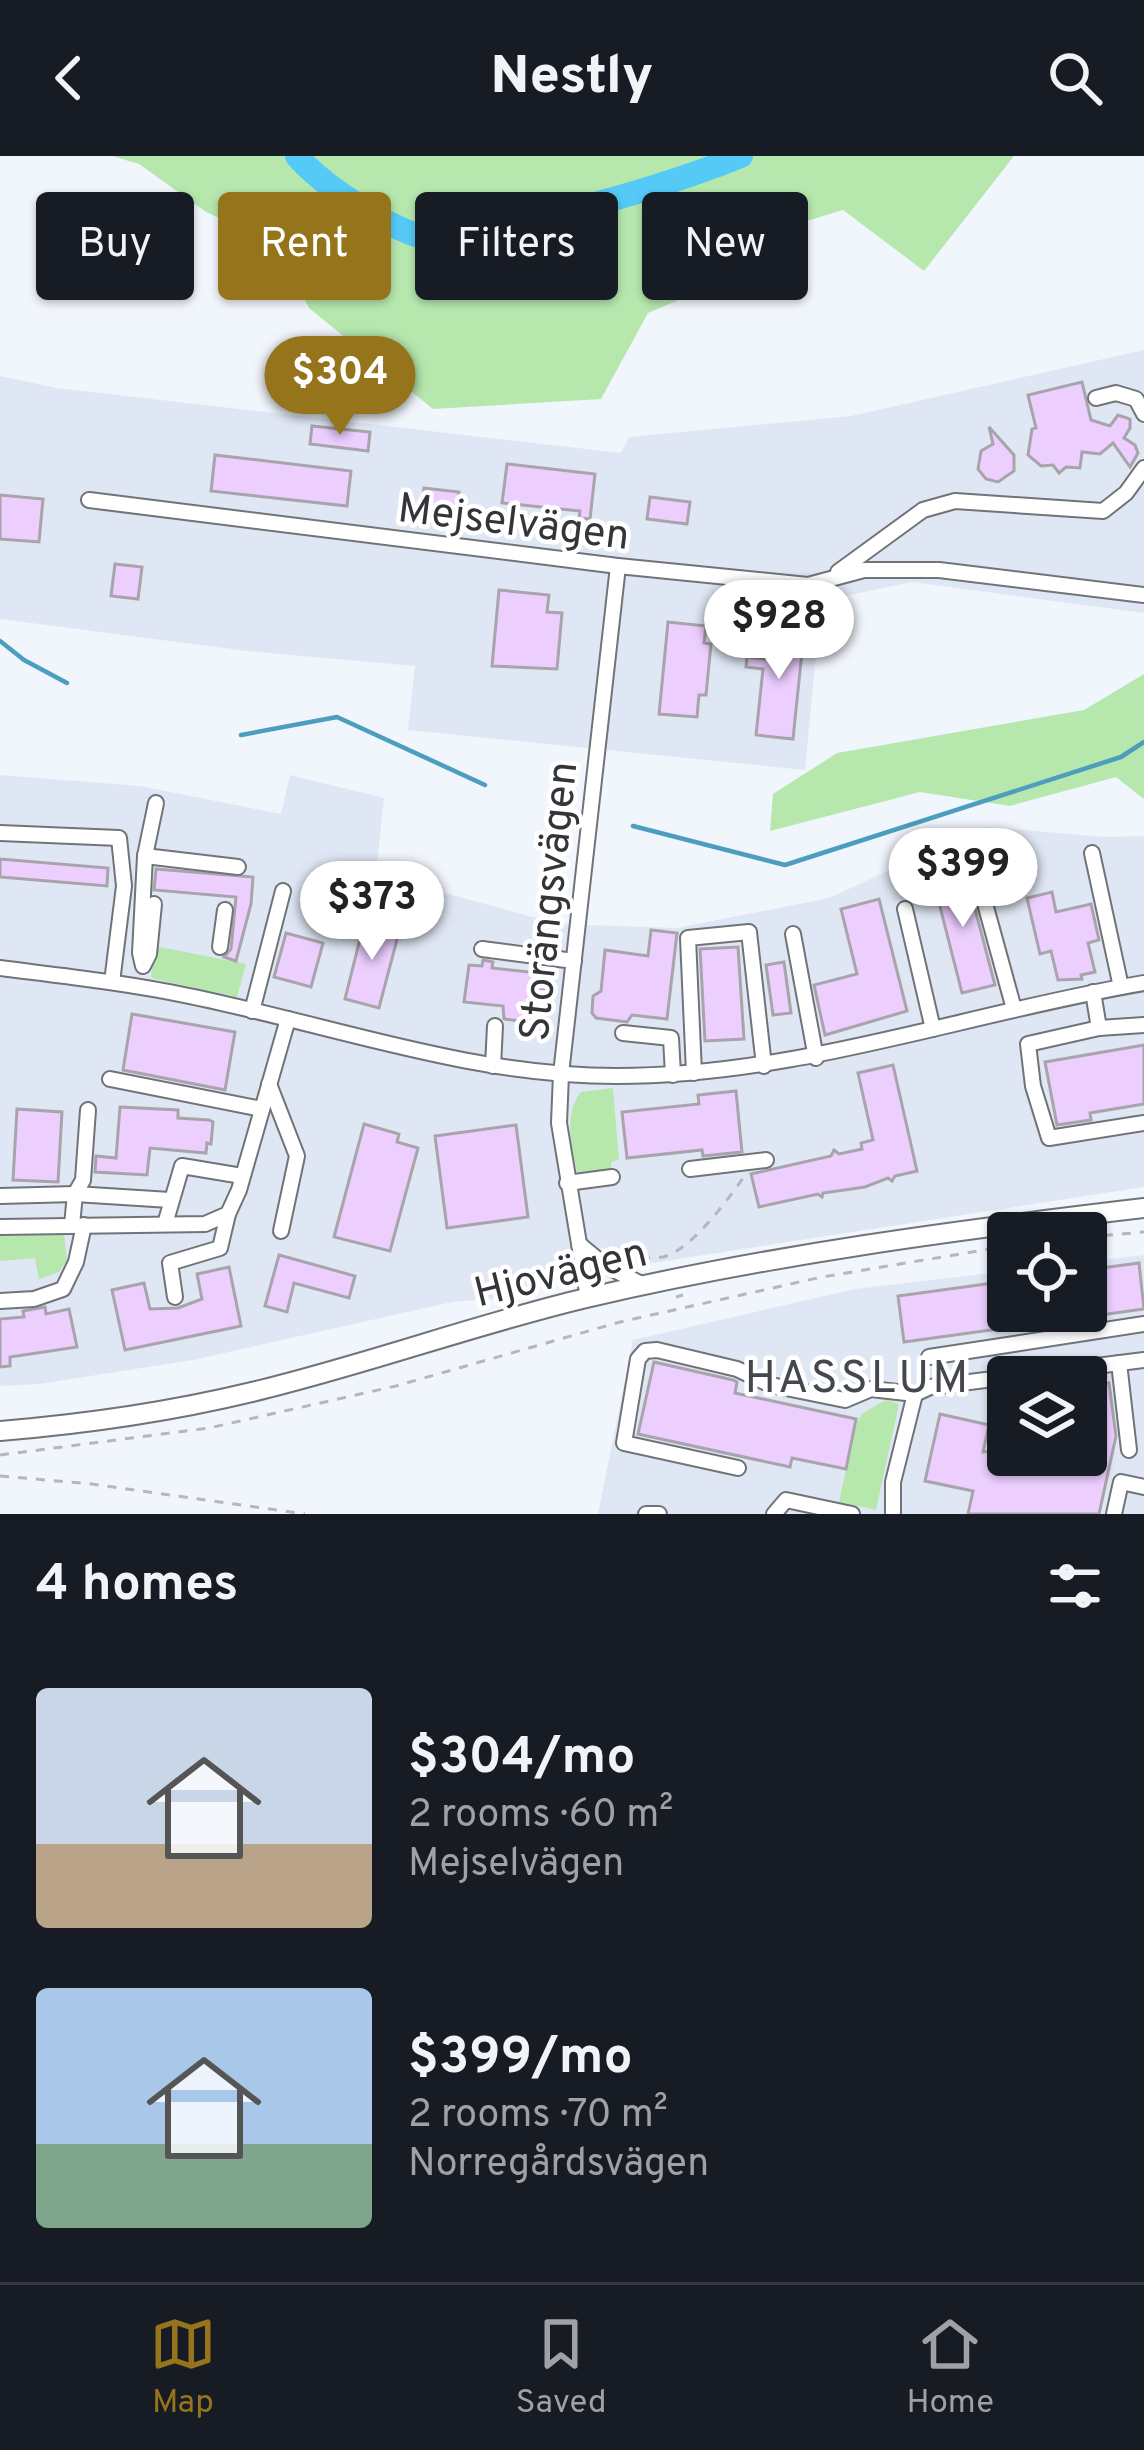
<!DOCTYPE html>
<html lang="en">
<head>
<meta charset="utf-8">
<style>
	body { margin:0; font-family:Overpass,sans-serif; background:#20242c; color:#f1f3f6; height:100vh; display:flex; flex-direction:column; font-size:45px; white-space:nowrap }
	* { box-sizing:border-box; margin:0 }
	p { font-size:39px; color:#9ea1a6 }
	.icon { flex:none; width:66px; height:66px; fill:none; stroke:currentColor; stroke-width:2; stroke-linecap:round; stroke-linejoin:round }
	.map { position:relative; height:1358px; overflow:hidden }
	.drawer { display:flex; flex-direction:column; background:#171b24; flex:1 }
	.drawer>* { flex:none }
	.guide { position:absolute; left:36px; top:36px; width:1074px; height:108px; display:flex; gap:24px }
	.fabs { position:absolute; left:987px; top:1056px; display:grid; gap:24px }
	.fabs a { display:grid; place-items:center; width:120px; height:120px; border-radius:12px; background:#171b24; box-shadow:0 3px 9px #0004; font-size:60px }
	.price { position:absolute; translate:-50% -102px; padding:0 27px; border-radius:42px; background:#fff; color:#222; font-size:39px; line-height:78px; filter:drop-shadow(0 3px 6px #0008) }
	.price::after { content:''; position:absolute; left:50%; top:72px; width:36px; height:27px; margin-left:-18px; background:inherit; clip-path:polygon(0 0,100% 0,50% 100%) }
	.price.current { background:#95741c; color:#fff }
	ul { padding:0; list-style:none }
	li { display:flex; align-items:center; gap:36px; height:300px; padding:0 36px }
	li span { display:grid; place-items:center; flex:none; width:336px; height:240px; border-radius:12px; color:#555 }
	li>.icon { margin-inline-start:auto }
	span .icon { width:144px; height:144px; fill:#fffc; stroke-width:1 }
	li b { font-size:51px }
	h2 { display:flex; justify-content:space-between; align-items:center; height:144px; padding:0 36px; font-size:51px }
	.pill { padding:0 42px; border-radius:12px; background:#171b24; box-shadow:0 3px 9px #0004; font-size:42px; line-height:108px }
	.pill.current { background:#95741c; color:#fff }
	header { display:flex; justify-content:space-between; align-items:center; height:156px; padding:0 36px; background:#171b24; font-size:54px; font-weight:800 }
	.tabs { display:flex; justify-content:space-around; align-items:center; height:168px; border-top:3px solid #363941; background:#171b24; font-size:33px; color:#9ea1a6 }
	.tabs a { display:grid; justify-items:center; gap:6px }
	.tabs .current { color:#95741c }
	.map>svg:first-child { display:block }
</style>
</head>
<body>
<header><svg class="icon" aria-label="back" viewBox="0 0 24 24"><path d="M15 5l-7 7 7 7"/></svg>Nestly<svg class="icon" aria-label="search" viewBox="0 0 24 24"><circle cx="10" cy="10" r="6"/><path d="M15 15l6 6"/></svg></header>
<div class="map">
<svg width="1144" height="1358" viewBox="0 0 1144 1358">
	<rect width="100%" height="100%" fill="#f1f5fc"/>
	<g fill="#e0e7f4" fill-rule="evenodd">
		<polygon points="1144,194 1144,457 912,426 821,445 805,614 408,574 415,510 247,495 0,463 0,220 57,232 621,297 629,281 851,260"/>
		<polygon points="0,619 140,630 281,658 290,619 384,642 376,718 558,768 677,772 829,742 984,671 1107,681 1144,680 1144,1031 626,1111 603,1092 565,1101 561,1118 525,1134 496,1138 493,1143 452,1146 193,1204 39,1228 0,1230"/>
		<path d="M 1144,1099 L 1144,1358 L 598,1358 L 633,1184 L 855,1133 L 1008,1115 L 1008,1155 L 1086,1155 L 1086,1106 ZM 1008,1221 L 1086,1221 L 1086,1299 L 1008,1299 Z"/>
	</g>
	<g fill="#b6e8ae">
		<polygon points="112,0 1014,0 924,115 843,54 755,81 740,118 648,157 601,243 433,253 309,152 278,88 206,56 139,8"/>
		<polygon points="1144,518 1144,643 1116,621 1010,650 920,636 770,675 773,638 837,597 1084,554"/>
		<polygon points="155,790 246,808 237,841 155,823 151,821"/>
		<path d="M 613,932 L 619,1004 L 611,1006 L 612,1017 L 578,1021 C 573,993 562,960 581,936 Z"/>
		<polygon points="64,1078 67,1104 59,1116 39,1123 35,1102 0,1105 0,1079"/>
		<polygon points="886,1244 899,1248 876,1354 839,1346 856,1267 863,1257"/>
	</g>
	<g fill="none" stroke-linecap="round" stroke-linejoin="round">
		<g stroke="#4c9dbe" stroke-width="4.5">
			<polyline points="0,485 24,504 67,527"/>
			<polyline points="241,579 337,561 485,629"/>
			<polyline points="633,670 785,709 1121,601 1144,586"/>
		</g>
		<path stroke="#56caf7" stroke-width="24" d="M 297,0 C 324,31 390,74 430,83 C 457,89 485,77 511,70 C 588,50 668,30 741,0"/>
	</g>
	<g fill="#ecceff" stroke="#a8a4aa" stroke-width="3">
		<polygon points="1082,226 1091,264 1110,270 1118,259 1130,263 1130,272 1124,282 1135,289 1138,297 1130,311 1113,287 1100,298 1082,296 1080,312 1066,311 1059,317 1053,309 1041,310 1028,299 1032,273 1036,272 1028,239"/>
		<polygon points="312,270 370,276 368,295 310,288"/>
		<polygon points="989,271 1014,299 1014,315 998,326 986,323 978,313 981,295 993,288"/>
		<polygon points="215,299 351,315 347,350 211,335"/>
		<polygon points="507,308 595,318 590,363 579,362 580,355 502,347"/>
		<polygon points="424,332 459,336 455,370 420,366"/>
		<polygon points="0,339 43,343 39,386 0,383"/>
		<polygon points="650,341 690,346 687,368 647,363"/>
		<polygon points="115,408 142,411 138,443 111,440"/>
		<polygon points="499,434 549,439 547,456 562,457 557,513 492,510"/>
		<polygon points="668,466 706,470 704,487 711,488 706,539 699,539 697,561 659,558"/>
		<polygon points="767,471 804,476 793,583 756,579 763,513 746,511 747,501 764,503"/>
		<polygon points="0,703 108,712 107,730 0,721"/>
		<polygon points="964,711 995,829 962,837 932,719"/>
		<polygon points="156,713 253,721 251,748 236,805 224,801 231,793 236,741 154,734"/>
		<polygon points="1052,736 1056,756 1091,748 1099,784 1088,787 1095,816 1081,819 1082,823 1058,824 1051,795 1040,798 1027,742"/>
		<polygon points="879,743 907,855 825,879 814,829 857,818 841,753"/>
		<polygon points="365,763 400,772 379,852 345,843"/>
		<polygon points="651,774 677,777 667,863 632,859 627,866 596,862 592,857 593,840 601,835 605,794 648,800"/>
		<polygon points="286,777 323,787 311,831 274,821"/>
		<polygon points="738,791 744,883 705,885 700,793"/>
		<polygon points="483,804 493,806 492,812 539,817 538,832 551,833 546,868 504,863 503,850 464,846 469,809 482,810"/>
		<polygon points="784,806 791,857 773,859 766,809"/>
		<polygon points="132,858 235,876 225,934 123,914"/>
		<polygon points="1144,889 1144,948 1090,957 1091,964 1057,969 1045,906"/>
		<polygon points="893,909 917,1015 895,1020 892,1025 888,1022 865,1031 823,1037 822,1041 818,1038 759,1051 751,1018 831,1000 834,994 839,998 862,993 861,987 873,984 858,917"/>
		<polygon points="736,935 742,996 703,1000 702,994 627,1002 622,956 699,948 698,939"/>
		<polygon points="120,951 178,954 178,962 209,964 213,966 211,988 207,987 206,997 150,992 147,1019 95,1016 96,1000 116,1002"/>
		<polygon points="17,953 62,956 58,1026 13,1024"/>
		<polygon points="364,968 399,978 397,986 418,992 390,1095 334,1081"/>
		<polygon points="516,969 528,1061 447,1072 435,980"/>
		<polygon points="279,1099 355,1120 349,1142 294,1127 287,1156 265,1150"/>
		<polygon points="1139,1107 1144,1153 1086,1161 1086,1114"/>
		<polygon points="229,1111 241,1170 125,1194 112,1134 144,1127 150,1153 178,1152 202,1143 197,1118"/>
		<polygon points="1008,1125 1008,1155 1084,1155 1084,1161 904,1186 898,1140"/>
		<polygon points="45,1151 46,1158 69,1153 77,1191 10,1201 10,1210 0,1211 0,1163 24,1161 23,1155"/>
		<polygon points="654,1206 733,1224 737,1226 735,1237 856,1263 846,1313 792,1302 790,1311 638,1278"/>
		<polygon points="1109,1227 1116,1280 1099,1358 968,1358 973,1335 925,1325 940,1258 989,1269 983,1296 1008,1293 1008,1299 1086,1299 1086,1230"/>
	</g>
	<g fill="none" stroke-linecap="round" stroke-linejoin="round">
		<defs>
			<g id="minor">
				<polyline points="1096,242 1116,237 1136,243 1144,258"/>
				<polyline points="89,344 618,410 808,429 864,414 939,414 1144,439"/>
				<polyline points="838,416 923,354 955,345 1103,355 1126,337 1144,312"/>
				<polyline points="0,677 119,682 124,730 112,826"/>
				<polyline points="1092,697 1121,831"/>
				<polyline points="145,700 238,711"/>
				<polyline points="975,711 1014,853"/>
				<polyline points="905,753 933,873"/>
				<polyline points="793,778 816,902"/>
				<polyline points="220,791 225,754"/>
				<polyline points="482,793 574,805"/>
				<polyline points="144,808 149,798 154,748"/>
				<polyline points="143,810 140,797 145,700 156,647"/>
				<path d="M 0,812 C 63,820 127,827 189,840 C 332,869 469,920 617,920 C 798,920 967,857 1144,827"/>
				<polyline points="1093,836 1099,872"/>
				<polyline points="252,855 283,735"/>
				<polyline points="1144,869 1099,872 1028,888 1033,930 1049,982 1144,967"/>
				<polyline points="623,877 671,882 673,919"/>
				<polyline points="493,910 495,870"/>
				<polyline points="694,917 688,782 749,776 764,910"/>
				<polyline points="110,923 262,953"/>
				<polyline points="269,928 297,1000 281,1075"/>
				<polyline points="690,1013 766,1004"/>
				<polyline points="567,1027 612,1021"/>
				<polyline points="0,1040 75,1038 170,1044"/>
				<polyline points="165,1068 182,1010 242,1020"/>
				<polyline points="72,1069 75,1038 83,1024 88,954"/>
				<polyline points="0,1071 205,1068 228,1058 239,1034 288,863"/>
				<polyline points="579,1088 603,1108 645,1130"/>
				<polyline points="175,1141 170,1107 220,1092 228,1058"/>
				<polyline points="588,1142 559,967 561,918 618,410"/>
				<polyline points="0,1145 34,1143 63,1133 76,1106 84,1069"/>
				<polyline points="929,1201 1144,1168"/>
				<polyline points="1119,1207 1129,1294"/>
				<polyline points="738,1312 624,1287 638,1203 645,1195 657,1194 737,1213 771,1229 845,1244 871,1233 915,1238"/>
				<polyline points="893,1356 893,1326 915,1238 930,1231 1144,1204"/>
				<polyline points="646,1358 659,1358"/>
				<polyline points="774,1358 786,1344 852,1358"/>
				<polyline points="1114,1358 1121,1326 1144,1331"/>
			</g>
			<path id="major" d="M 0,1275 C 85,1268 169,1256 252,1236 C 365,1209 473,1169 586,1142 C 770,1099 957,1074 1144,1052"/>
		</defs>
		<use href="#minor" stroke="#707479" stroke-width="18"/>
		<use href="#major" stroke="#707479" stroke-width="22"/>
		<g stroke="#b4b7bd" stroke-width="3" stroke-dasharray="9 9" stroke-linecap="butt">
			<polyline points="1086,1081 1144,1076"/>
			<path d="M 623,1102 C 636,1101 650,1103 663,1101 C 692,1094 729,1042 746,1018"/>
			<polyline points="676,1141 683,1139"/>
			<polyline points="0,1299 209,1272 396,1230 620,1166 822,1121 1008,1090"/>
			<polyline points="0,1320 92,1328 305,1358"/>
		</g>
		<use href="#minor" stroke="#fff" stroke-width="14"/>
		<use href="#major" stroke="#fff" stroke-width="18"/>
	</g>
	<g text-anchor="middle" stroke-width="9" stroke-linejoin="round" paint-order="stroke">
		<g font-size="42" fill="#343538" stroke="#fff">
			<text transform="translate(514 364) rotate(7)" y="15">Mejselvägen</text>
			<text transform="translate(547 745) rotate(-84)" y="15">Storängsvägen</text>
			<text transform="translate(560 1115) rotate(-14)" y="15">Hjovägen</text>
		</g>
		<g font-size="45" letter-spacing="3" fill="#44474d" stroke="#fff">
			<text x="858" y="1236">HASSLUM</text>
		</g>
	</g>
</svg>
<div class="fabs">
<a><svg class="icon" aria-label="locate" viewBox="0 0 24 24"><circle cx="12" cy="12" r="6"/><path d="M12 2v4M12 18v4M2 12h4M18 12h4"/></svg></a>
<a><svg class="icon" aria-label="layers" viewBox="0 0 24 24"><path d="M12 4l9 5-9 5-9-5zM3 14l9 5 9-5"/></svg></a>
</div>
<b class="price current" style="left:340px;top:282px">$304</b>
<b class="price" style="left:779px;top:526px">$928</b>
<b class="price" style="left:963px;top:774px">$399</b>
<b class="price" style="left:372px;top:807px">$373</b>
<div class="guide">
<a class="pill">Buy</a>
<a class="pill current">Rent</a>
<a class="pill">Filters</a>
<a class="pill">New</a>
</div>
</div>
<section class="drawer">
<h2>4 homes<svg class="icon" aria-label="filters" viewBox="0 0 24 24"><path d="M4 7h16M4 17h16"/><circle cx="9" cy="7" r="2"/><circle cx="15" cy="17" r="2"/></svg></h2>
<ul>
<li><span style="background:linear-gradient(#c9d6e8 65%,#b9a48a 0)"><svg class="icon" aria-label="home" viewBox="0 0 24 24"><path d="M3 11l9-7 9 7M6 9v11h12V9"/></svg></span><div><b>$304/mo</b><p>2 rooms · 60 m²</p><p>Mejselvägen</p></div></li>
<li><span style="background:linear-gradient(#a9c7e8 65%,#7fa58c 0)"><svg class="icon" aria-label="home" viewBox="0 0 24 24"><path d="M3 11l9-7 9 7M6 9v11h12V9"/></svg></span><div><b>$399/mo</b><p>2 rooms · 70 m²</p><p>Norregårdsvägen</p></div></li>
</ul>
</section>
<nav class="tabs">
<a class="current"><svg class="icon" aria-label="map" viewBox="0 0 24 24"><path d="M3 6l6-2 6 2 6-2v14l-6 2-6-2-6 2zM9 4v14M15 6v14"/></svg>Map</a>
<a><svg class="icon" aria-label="saved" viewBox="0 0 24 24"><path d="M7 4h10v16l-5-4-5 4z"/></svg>Saved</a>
<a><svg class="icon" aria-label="home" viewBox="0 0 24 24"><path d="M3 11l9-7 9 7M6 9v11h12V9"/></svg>Home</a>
</nav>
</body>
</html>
